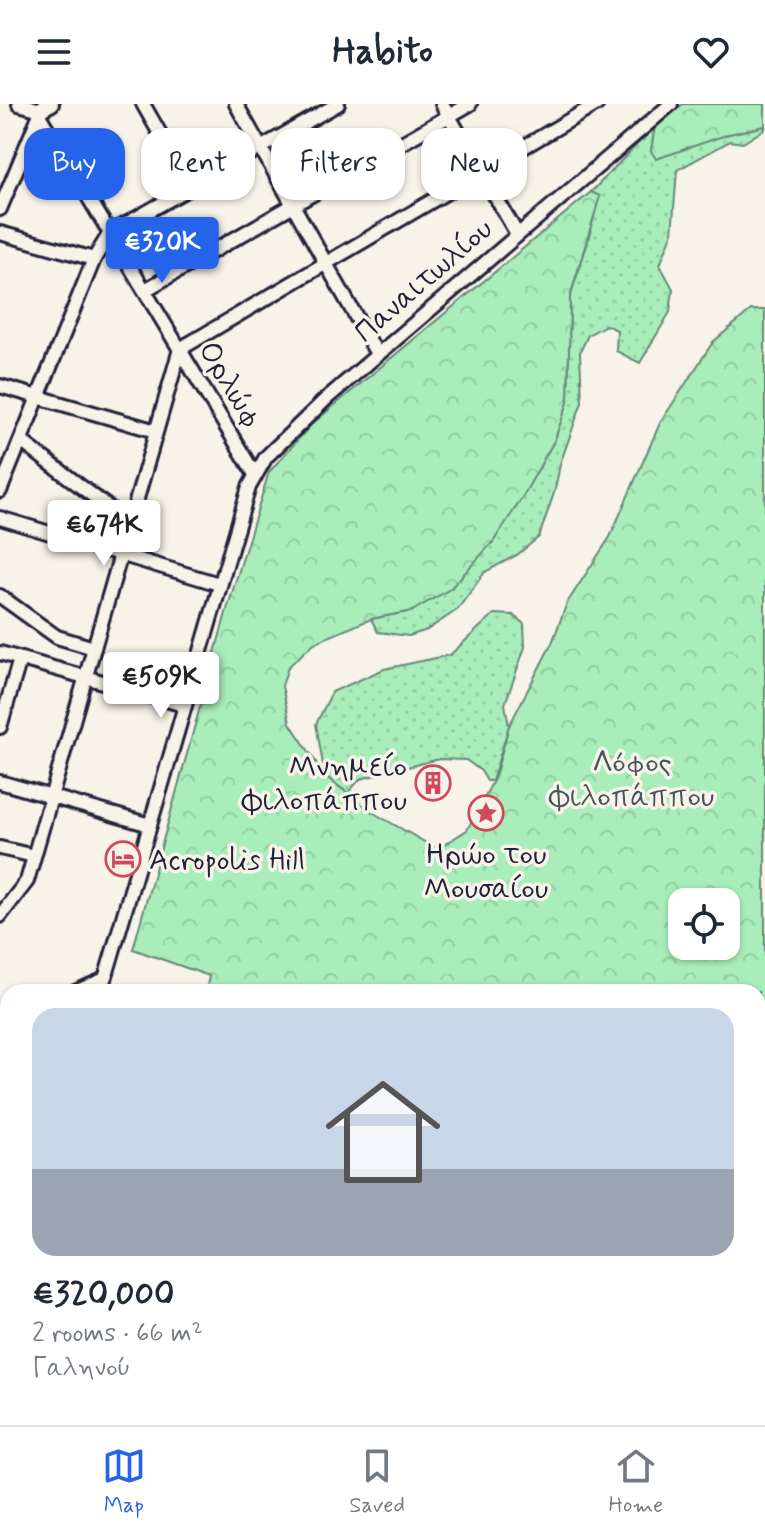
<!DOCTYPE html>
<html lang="en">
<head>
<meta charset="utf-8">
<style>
	body { margin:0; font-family:Mynerve,sans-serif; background:#f6f6f7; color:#1f2937; height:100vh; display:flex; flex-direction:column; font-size:30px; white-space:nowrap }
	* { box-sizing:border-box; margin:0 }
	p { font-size:26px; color:#747a83 }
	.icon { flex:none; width:44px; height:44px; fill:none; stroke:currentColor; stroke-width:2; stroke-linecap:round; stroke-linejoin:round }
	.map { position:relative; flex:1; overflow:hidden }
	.details { position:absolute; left:0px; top:880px; width:766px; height:442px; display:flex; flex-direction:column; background:#fff; border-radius:24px 24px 0 0; box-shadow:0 2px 6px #0004 }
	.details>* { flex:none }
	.banner { position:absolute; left:24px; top:24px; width:718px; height:72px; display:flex; gap:16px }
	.buttons { position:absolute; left:668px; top:784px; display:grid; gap:16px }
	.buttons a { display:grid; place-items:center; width:72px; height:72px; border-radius:16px; background:#fff; box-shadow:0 2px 6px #0004; font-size:40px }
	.price { position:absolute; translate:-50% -68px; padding:0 18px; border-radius:8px; background:#fff; color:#222; font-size:26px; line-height:52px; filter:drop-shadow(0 2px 4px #0008) }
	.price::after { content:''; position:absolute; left:50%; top:48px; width:24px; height:18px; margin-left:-12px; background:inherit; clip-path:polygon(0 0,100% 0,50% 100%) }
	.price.active { background:#2563eb; color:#fff }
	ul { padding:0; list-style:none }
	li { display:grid; align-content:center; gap:16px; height:424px; padding:0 32px }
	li+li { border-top:2px solid #e0e1e3 }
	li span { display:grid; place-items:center; height:248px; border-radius:24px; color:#555 }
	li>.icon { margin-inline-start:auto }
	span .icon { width:144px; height:144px; fill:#fffc; stroke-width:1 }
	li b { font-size:34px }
	.pill { padding:0 28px; border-radius:24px; background:#fff; box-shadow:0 2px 6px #0004; font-size:28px; line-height:72px }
	.pill.active { background:#2563eb; color:#fff }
	header { display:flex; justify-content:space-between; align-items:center; height:104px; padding:0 32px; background:#fff; font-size:36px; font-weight:700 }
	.tab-bar { display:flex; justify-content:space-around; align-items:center; height:112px; border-top:2px solid #e0e1e3; background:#fff; font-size:22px; color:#747a83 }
	.tab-bar a { display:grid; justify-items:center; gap:4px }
	.tab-bar .active { color:#2563eb }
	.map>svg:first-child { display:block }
</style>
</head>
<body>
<header><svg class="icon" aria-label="menu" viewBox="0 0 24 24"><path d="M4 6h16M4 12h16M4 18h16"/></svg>Habito<svg class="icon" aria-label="heart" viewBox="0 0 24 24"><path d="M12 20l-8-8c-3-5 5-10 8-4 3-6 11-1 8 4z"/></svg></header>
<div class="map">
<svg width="765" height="1321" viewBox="0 0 765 1321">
	<defs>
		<pattern id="grass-dots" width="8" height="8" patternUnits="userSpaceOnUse" patternTransform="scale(2)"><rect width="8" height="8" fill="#a9eeba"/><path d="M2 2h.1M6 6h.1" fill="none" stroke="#91cca1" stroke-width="1.8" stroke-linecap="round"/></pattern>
		<pattern id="forest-firs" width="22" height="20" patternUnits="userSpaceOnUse" patternTransform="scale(2)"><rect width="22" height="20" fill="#a9eeba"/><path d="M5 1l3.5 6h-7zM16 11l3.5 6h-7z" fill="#91cca1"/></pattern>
		<pattern id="park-crowns" width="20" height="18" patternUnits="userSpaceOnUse" patternTransform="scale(2)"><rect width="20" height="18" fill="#a9eeba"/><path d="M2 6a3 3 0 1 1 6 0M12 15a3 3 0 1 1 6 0" fill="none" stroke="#91cca1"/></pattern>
	</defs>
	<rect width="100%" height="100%" fill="#f7f3e8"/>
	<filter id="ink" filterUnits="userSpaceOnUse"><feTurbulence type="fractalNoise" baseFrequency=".0125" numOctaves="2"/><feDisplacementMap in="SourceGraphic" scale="16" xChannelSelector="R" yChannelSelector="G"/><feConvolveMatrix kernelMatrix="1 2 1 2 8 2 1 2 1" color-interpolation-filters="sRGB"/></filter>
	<g filter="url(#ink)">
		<g fill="url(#grass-dots)" stroke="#66887a" stroke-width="2">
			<polygon points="655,22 651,47 765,22 765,25 743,39 730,37 677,66 672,130 660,161 673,185 670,208 640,259 616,247 617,226 606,221 588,231 580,248 582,298 560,360 555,386 539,433 517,451 485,468 457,506 427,526 409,532 378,528 371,515 412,507 493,438 554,337 568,298 570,193 587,141 599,92 591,88"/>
			<polygon points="494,510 513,511 524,520 525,543 505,600 509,622 492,677 487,677 481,667 466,656 439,655 360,675 348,689 325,672 316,620 332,588 384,565 450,551"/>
		</g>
		<polygon fill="url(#forest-firs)" stroke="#66887a" stroke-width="2" points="469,1314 610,1314 617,1321 451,1321"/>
		<g fill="url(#park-crowns)" stroke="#66887a" stroke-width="2" fill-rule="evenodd">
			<polygon points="683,0 765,0 765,22 729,30 656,55 651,47 655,22"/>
			<path d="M 591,88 L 600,92 L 570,193 L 568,298 L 554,337 L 522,394 L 493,438 L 450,485 L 412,507 L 371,515 L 314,539 L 288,563 L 282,582 L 290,619 L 325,672 L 372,708 L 437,745 L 467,726 L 495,673 L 509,622 L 552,539 L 567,499 L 610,433 L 660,319 L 713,238 L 751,206 L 765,206 L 765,1228 L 758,1223 L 758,888 L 206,888 L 209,872 L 133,845 L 226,509 L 269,368 L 312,320 ZM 726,798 L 726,842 L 682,842 L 682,798 Z"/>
			<polygon points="238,1314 385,1314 368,1321 243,1321"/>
		</g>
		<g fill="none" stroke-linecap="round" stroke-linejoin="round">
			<defs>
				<g id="minor">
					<polyline points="19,0 41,6 52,0"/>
					<polyline points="143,0 191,84"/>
					<polyline points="236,0 377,250"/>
					<polyline points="442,0 517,130"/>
					<polyline points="39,11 254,369"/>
					<polyline points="0,105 44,0"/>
					<polyline points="0,129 94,155"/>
					<polyline points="145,186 470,0"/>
					<polyline points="0,282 156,327"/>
					<polyline points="21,337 130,420"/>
					<polyline points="0,387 94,155 110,129 338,0"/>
					<polyline points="0,414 219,480"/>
					<polyline points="0,492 57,533 94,544"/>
					<polyline points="0,549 184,601"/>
					<polyline points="0,623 20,555"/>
					<polyline points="0,678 150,721"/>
					<polyline points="0,744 34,752"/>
					<polyline points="0,812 27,777 180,245 597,0"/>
					<polyline points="105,875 249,383 266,353 327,294 671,0"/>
					<polyline points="75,888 105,875"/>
					<polyline points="0,922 8,918"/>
					<polyline points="0,958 8,954"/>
					<polyline points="0,979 8,991"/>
					<polyline points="0,1069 8,1064"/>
					<polyline points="0,1126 8,1137"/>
					<polyline points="0,1218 8,1213"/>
					<polyline points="758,1246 765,1249"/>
					<polyline points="0,1258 8,1257"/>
					<polyline points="128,1314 133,1321"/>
					<polyline points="231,1314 236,1321"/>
					<polyline points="623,1314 627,1321"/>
					<polyline points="37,1321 50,1314"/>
					<polyline points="402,1321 421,1314"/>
				</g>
			</defs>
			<use href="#minor" stroke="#22223b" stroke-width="18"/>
			<use href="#minor" stroke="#f7f3e8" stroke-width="12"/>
		</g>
	</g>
	<defs>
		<symbol id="building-ring" viewBox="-11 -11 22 22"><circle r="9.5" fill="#f7f3e8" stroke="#d1495b" stroke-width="1.5"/><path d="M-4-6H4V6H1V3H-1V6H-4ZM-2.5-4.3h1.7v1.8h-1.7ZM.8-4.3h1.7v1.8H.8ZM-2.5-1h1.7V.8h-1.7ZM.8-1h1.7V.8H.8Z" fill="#d1495b"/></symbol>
		<symbol id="sight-ring" viewBox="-11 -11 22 22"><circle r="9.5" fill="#f7f3e8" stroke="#d1495b" stroke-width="1.5"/><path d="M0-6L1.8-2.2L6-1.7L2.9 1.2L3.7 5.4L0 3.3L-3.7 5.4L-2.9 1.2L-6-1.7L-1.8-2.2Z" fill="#d1495b"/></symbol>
		<symbol id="hotel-ring" viewBox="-11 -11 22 22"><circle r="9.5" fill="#f7f3e8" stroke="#d1495b" stroke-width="1.5"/><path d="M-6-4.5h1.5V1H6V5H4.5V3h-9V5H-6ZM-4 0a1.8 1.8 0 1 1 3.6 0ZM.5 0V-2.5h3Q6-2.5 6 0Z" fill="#d1495b"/></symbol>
	</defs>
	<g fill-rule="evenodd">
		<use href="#building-ring" x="413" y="659" width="40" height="40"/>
		<use href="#sight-ring" x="466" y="689" width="40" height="40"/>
		<use href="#hotel-ring" x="103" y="735" width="40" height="40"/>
	</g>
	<g text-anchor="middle" stroke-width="7" stroke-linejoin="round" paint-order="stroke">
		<g font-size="30" fill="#22223b" stroke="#f7f3e8">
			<text transform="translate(423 176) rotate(-41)" y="10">Παναιτωλίου</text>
			<text transform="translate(231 280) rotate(59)" y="10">Ορλώφ</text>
		</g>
		<g font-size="30" fill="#44555b" stroke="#f7f3e8">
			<text x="632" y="668">Λόφος<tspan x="632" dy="34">Φιλοπάππου</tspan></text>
		</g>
		<g font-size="30" fill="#22223b" stroke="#f7f3e8" text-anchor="end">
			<text x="407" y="672">Μνημείο<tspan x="407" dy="34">Φιλοπάππου</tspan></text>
			<text x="486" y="760" text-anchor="middle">Ηρώο του<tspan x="486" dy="34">Μουσαίου</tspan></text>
			<text x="149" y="765" text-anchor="start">Acropolis Hill</text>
		</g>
	</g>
</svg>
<div class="buttons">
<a><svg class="icon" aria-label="locate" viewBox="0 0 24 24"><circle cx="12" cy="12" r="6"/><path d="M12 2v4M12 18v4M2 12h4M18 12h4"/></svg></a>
</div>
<b class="price active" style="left:162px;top:181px">€320K</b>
<b class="price" style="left:104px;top:464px">€674K</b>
<b class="price" style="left:161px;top:616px">€509K</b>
<div class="banner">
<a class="pill active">Buy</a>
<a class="pill">Rent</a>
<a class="pill">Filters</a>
<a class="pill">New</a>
</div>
<section class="details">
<ul>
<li><span style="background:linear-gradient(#c9d6e8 65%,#9aa5b1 0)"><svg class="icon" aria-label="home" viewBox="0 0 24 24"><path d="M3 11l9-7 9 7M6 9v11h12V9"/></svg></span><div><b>€320,000</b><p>2 rooms · 66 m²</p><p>Γαληνού</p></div></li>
</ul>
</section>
</div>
<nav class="tab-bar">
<a class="active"><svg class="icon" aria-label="map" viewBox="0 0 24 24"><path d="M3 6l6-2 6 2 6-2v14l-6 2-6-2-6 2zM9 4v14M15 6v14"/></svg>Map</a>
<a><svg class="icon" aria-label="saved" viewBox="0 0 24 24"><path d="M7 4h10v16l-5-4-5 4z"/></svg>Saved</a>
<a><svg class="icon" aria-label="home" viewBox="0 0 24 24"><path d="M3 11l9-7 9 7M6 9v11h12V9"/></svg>Home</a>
</nav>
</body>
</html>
